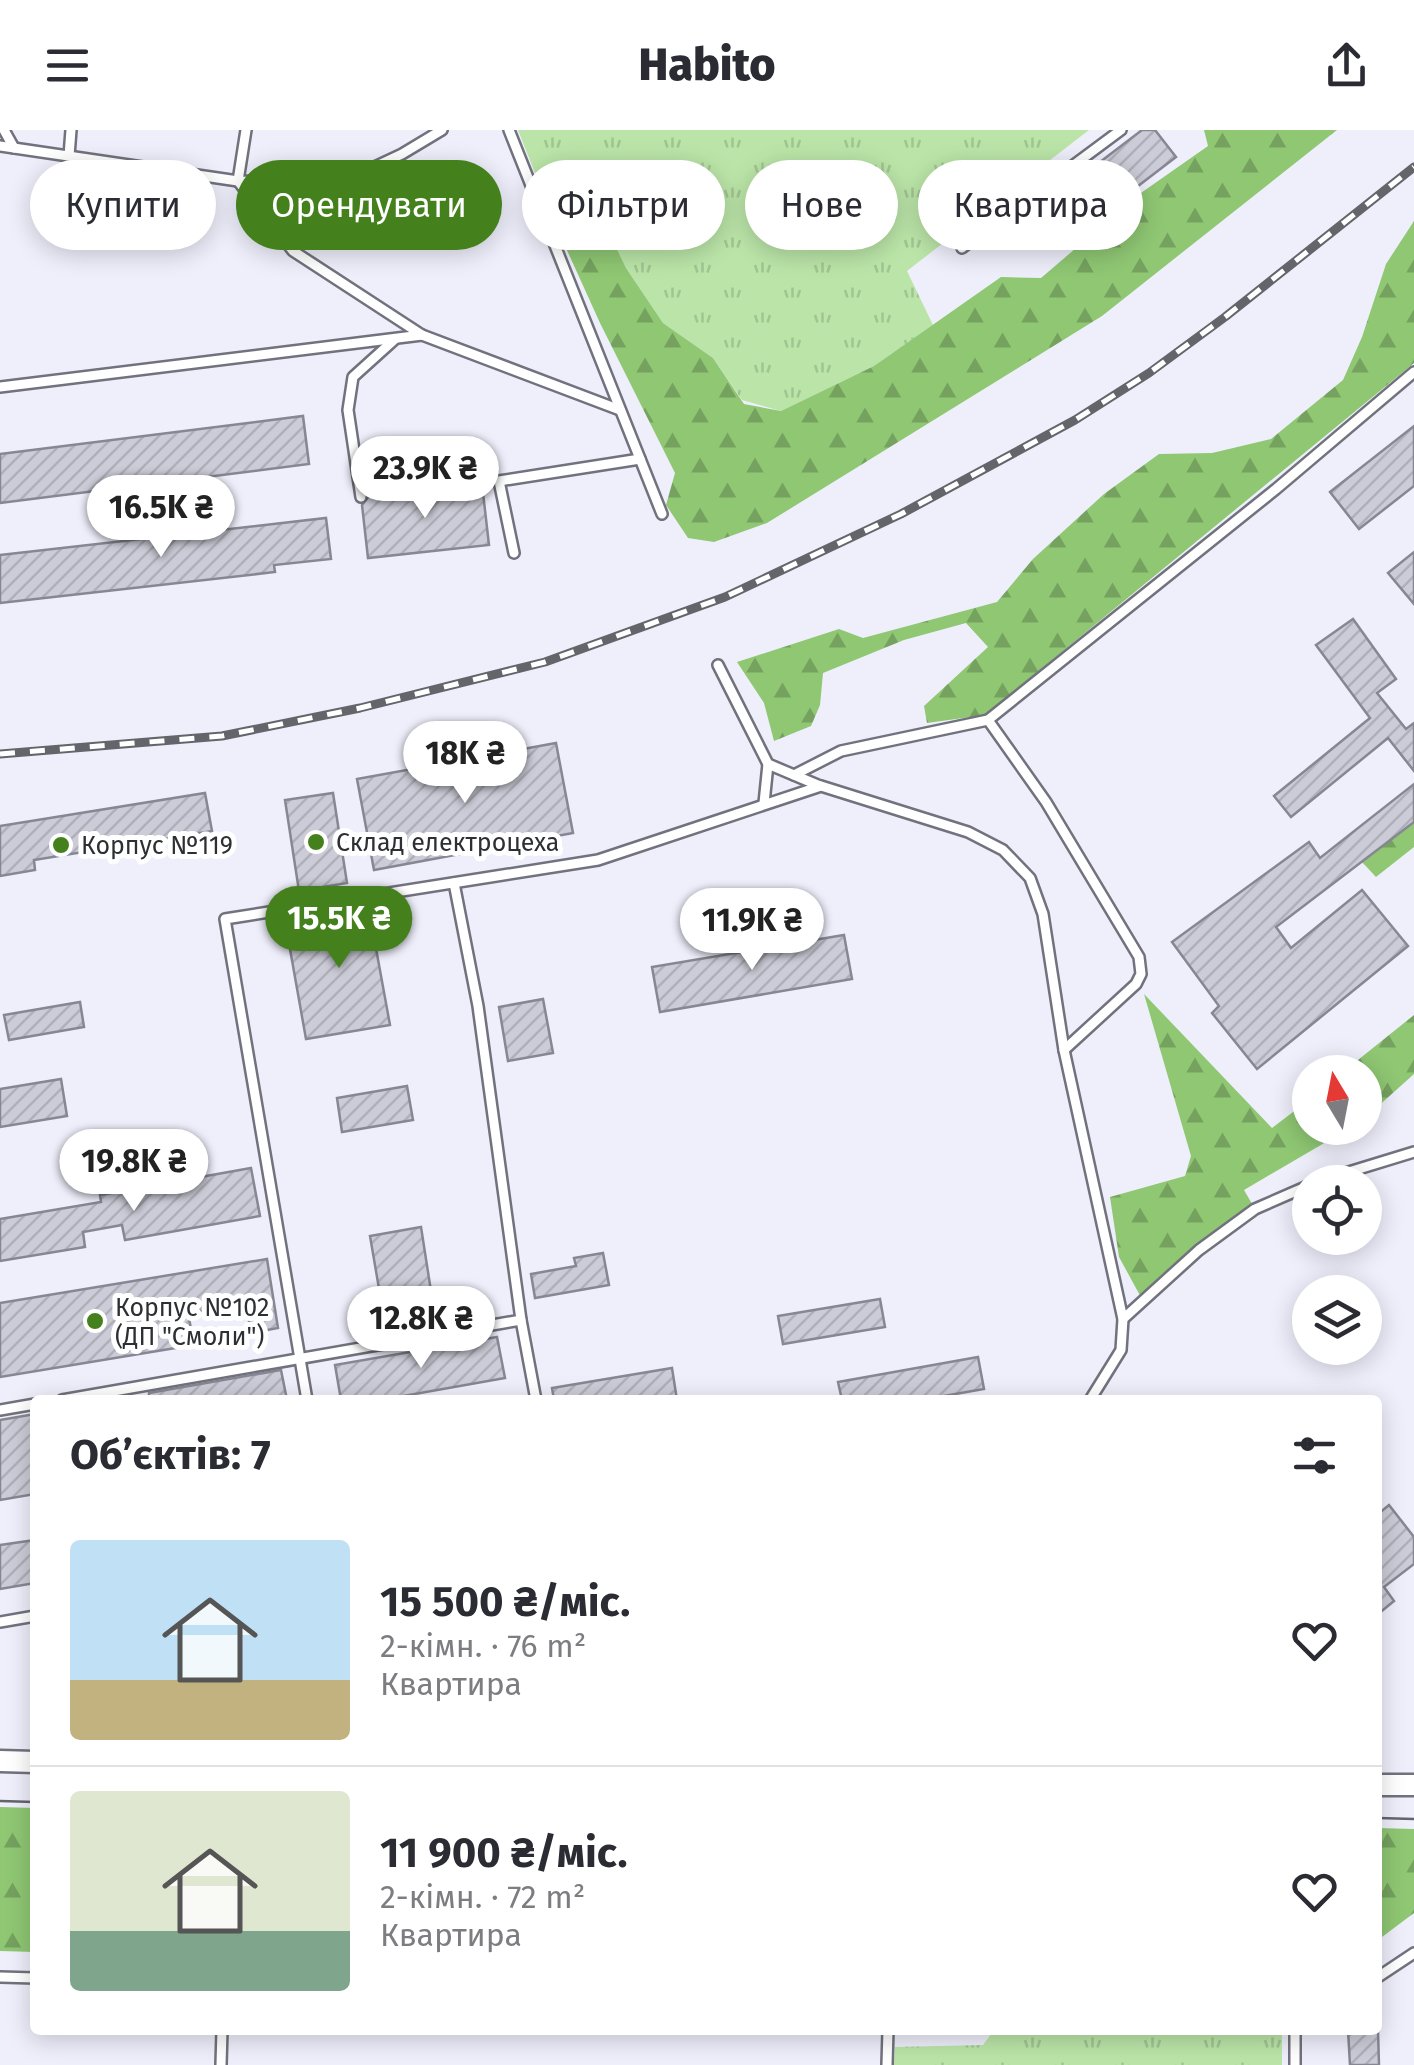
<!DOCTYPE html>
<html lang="uk">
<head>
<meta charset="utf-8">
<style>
	body { margin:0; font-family:"Fira Sans",sans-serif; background:#f7f7f7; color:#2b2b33; height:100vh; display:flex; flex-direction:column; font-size:38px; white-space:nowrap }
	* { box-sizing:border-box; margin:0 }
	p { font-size:32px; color:#7c7c81 }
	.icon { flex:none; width:55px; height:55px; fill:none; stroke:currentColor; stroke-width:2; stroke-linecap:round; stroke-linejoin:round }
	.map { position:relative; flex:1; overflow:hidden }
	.drawer { position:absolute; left:30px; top:1265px; width:1352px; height:640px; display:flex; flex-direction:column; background:#fff; border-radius:10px; box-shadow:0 5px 25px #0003 }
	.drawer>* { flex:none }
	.hud { position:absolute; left:30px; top:30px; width:1355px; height:90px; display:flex; gap:20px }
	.needle { width:65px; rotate:350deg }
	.fabs { position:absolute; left:1292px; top:925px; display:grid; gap:20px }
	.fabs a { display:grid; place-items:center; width:90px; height:90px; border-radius:50%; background:#fff; box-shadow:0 5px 25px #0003; font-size:50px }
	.price { position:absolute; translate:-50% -85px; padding:0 22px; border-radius:35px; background:#fff; color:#222; font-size:32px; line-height:65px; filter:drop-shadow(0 2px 5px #0008) }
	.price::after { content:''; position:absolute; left:50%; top:60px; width:30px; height:22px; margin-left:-15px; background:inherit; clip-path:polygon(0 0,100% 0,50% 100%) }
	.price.active { background:#44801c; color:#fff }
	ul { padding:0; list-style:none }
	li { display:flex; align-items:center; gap:30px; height:250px; padding:0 40px }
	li+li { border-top:2px solid #e1e1e2 }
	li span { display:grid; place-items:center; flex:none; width:280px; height:200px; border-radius:10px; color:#555 }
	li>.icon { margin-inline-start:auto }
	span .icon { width:120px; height:120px; fill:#fffc; stroke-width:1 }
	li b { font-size:42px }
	h2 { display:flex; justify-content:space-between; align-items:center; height:120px; padding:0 40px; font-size:42px }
	.pill { padding:0 35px; border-radius:45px; background:#fff; box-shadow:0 5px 25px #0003; font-size:35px; line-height:90px }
	.pill.active { background:#44801c; color:#fff }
	header { display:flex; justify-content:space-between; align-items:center; height:130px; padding:0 40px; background:#fff; font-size:45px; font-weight:800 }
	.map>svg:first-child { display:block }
</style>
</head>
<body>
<header><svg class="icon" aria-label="menu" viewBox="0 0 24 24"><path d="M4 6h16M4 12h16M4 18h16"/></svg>Habito<svg class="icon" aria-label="share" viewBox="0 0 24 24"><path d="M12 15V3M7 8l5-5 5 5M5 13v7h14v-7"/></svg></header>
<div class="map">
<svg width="1414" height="1935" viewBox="0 0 1414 1935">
	<defs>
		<pattern id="grass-tufts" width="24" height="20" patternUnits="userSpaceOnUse" patternTransform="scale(2.5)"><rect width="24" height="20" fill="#bbe5a8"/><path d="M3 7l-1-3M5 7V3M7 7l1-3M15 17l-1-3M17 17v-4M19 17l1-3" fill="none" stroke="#a1c591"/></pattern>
		<pattern id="forest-firs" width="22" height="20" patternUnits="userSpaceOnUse" patternTransform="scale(2.5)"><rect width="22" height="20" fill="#8fc773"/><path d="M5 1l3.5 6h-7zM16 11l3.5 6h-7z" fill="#75a25f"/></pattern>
		<pattern id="building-hatch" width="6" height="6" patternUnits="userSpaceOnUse" patternTransform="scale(2.5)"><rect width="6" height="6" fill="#cbccd7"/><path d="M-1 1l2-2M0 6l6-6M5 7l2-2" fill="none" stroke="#afb0b9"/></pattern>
	</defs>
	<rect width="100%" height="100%" fill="#eeeffb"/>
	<g fill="url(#grass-tufts)">
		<polygon points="518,0 1089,0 907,141 933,195 874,236 781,281 742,270 713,228 663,193 626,138 601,86 578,81 556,96"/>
		<polygon points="994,1900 1276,1900 1282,1904 1282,1935 894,1935 895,1917 983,1915"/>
	</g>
	<g fill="url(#forest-firs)">
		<polygon points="1204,0 1337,0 1102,186 767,393 714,412 688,408 666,375 675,343 600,193 556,96 578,81 601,86 626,138 663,193 713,228 744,274 781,281 874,236 1001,147 1041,148 1138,65 1208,16"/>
		<polygon points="1414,91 1414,233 985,585 927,593 924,576 988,517 966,493 904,510 823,543 820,575 811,596 774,611 764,573 737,532 839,499 863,508 997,472 1033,429 1104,364 1159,324 1212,323 1271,309 1343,250 1362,207 1386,134"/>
		<polygon points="1414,692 1414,717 1376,747 1362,732"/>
		<polygon points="1144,864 1272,998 1310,969 1310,998 1350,998 1244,1060 1255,1079 1143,1171 1119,1127 1110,1067 1185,1046 1191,1026"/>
		<polygon points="1414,885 1414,944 1365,988 1365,942 1343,942"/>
		<polygon points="0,1677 35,1678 35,1822 0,1821"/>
		<polygon points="1378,1698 1414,1699 1414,1783 1378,1810"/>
	</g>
	<g fill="url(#building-hatch)" stroke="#868792" stroke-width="2.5">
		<polygon points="1142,0 1155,0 1176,27 1091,92 1066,58"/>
		<polygon points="303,286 309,334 0,373 0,324"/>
		<polygon points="1414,296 1414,356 1359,399 1330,362"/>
		<polygon points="482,354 489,415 368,428 362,375 369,366"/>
		<polygon points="326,388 331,429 274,435 275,442 0,473 0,425"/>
		<polygon points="1414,422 1414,474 1388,443"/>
		<polygon points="1353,489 1396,549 1377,563 1406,599 1414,593 1414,641 1388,608 1291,687 1274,666 1370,588 1316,515"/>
		<polygon points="556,613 573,703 374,740 357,649"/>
		<polygon points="1414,654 1414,692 1276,797 1291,818 1362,760 1408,816 1257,939 1212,883 1219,876 1172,812 1309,712 1320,728"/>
		<polygon points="205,663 212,701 34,730 35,740 0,746 0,696"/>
		<polygon points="333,663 347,753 299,761 285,670"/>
		<polygon points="369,777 372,798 400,794 402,809 375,813 390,895 306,909 285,791"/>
		<polygon points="844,805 852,849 660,882 652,837"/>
		<polygon points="543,869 553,923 508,931 499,877"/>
		<polygon points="80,872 84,897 9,910 4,885"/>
		<polygon points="61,949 67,986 0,997 0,959"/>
		<polygon points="407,956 413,990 342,1002 337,968"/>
		<polygon points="251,1038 260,1086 125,1110 122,1095 83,1102 85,1117 0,1131 0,1089 101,1072 100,1065"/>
		<polygon points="421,1097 433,1174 383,1182 370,1106"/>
		<polygon points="603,1123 609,1155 535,1168 531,1144 576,1136 574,1128"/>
		<polygon points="267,1129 278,1198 251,1203 246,1174 188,1183 194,1215 0,1247 0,1173"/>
		<polygon points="880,1169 885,1197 783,1214 778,1186"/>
		<polygon points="497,1207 505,1248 381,1270 341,1270 335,1235"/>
		<polygon points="978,1227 984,1259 921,1270 842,1270 838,1252"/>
		<polygon points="672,1238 677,1270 554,1270 552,1258"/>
		<polygon points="281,1240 287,1270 149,1270 149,1263"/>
		<polygon points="35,1284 35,1364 0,1370 0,1290"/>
		<polygon points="1389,1375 1414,1407 1414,1434 1384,1457 1394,1471 1378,1484 1378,1384"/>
		<polygon points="35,1410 35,1453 0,1459 0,1415"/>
		<polygon points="1348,1900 1378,1900 1379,1935 1350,1935"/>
	</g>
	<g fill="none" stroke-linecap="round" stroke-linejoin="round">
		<defs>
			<g id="service">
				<polyline points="4,0 14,18"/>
				<polyline points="246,0 238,51 293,121 422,205 620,280"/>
				<polyline points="509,0 662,384"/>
				<polyline points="0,16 238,51 319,53 353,47 402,24 442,0"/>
				<polyline points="69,26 71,0"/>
				<polyline points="962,118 1121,0"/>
				<polyline points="0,257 422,205"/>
				<polyline points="361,367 348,280 353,247 394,210"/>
				<polyline points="514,423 499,351 640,329"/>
				<polyline points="718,535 768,634 820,656"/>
				<polyline points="988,590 1046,672 1139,827 1141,844 1136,854 1064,920"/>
				<polyline points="794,645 841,621 988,590 1276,359 1414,242"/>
				<polyline points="764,673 768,634"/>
				<polyline points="1316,1052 1414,1022"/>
				<polyline points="1123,1189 1199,1120 1255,1079 1310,1055"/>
				<polyline points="521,1190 536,1270"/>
				<polyline points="62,1270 521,1190 478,876 454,753"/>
				<polyline points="307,1270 225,789 598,730 821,656 968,702 1003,720 1030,748 1043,784 1064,920 1123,1189 1121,1220 1090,1270"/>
				<polyline points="0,1280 35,1274"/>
				<polyline points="0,1492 35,1486"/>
				<polyline points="0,1847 35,1848"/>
				<polyline points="1378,1847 1414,1823"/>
				<polyline points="221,1935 222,1900"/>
				<polyline points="887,1935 888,1900"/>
				<polyline points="1295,1935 1295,1900"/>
			</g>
			<g id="tertiary">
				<polyline points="0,1631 35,1632"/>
				<polyline points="1378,1655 1414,1655"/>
			</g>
		</defs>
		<use href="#service" stroke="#71727d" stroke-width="14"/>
		<use href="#tertiary" stroke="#71727d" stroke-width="25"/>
		<use href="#service" stroke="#fff" stroke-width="9"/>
		<use href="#tertiary" stroke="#fff" stroke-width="20"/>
		<g stroke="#64656b" stroke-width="2.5">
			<polyline points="0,1671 35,1672"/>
			<polyline points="1378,1688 1414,1689"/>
		</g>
		<defs>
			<polyline id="rail" points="0,624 222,606 360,578 545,532 725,467 901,384 1075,290 1149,243 1225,187 1414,37"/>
		</defs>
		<use href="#rail" stroke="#64656b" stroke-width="9"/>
		<use href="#rail" stroke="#fff" stroke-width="5" stroke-dasharray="15" stroke-linecap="butt"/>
	</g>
	<g fill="#44801c" stroke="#fff" stroke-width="4">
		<circle cx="316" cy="712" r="10"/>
		<circle cx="61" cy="715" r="10"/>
		<circle cx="95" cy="1191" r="10"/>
	</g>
	<g text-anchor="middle" stroke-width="10" stroke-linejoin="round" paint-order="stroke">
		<g font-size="25" fill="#2e2f33" stroke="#fff" text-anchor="start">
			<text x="336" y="721">Склад електроцеха</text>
			<text x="81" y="724">Корпус №119</text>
			<text x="115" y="1186">Корпус №102<tspan x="115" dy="29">(ДП "Смоли")</tspan></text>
		</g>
	</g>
</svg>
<div class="fabs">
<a><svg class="needle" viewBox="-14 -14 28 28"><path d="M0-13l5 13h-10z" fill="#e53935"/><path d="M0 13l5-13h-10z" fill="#7c7c81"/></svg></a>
<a><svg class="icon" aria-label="locate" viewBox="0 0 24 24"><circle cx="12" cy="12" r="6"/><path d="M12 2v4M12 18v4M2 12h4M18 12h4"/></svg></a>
<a><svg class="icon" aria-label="layers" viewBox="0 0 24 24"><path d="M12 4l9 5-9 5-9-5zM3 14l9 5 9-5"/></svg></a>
</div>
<b class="price" style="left:425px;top:391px">23.9K ₴</b>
<b class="price" style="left:161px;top:430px">16.5K ₴</b>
<b class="price" style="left:465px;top:676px">18K ₴</b>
<b class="price active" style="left:339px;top:841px">15.5K ₴</b>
<b class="price" style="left:752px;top:843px">11.9K ₴</b>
<b class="price" style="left:134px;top:1084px">19.8K ₴</b>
<b class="price" style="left:421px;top:1241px">12.8K ₴</b>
<div class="hud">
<a class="pill">Купити</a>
<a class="pill active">Орендувати</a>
<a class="pill">Фільтри</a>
<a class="pill">Нове</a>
<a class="pill">Квартира</a>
</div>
<section class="drawer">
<h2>Об’єктів: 7<svg class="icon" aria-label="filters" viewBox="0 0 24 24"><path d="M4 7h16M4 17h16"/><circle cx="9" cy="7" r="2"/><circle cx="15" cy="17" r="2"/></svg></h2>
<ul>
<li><span style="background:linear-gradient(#bfe0f5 70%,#c2b280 0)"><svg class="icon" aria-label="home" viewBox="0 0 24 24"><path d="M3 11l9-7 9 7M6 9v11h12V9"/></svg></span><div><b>15 500 ₴/міс.</b><p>2-кімн. · 76 m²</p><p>Квартира</p></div><svg class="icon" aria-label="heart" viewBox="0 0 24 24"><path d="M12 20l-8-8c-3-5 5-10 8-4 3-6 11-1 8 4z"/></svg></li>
<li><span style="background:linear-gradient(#dfe7d0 70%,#7fa58c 0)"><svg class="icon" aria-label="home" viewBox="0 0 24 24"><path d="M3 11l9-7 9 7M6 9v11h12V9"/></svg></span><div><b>11 900 ₴/міс.</b><p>2-кімн. · 72 m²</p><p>Квартира</p></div><svg class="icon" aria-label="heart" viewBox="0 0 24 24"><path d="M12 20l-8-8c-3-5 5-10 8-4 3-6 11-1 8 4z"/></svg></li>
</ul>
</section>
</div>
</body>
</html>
